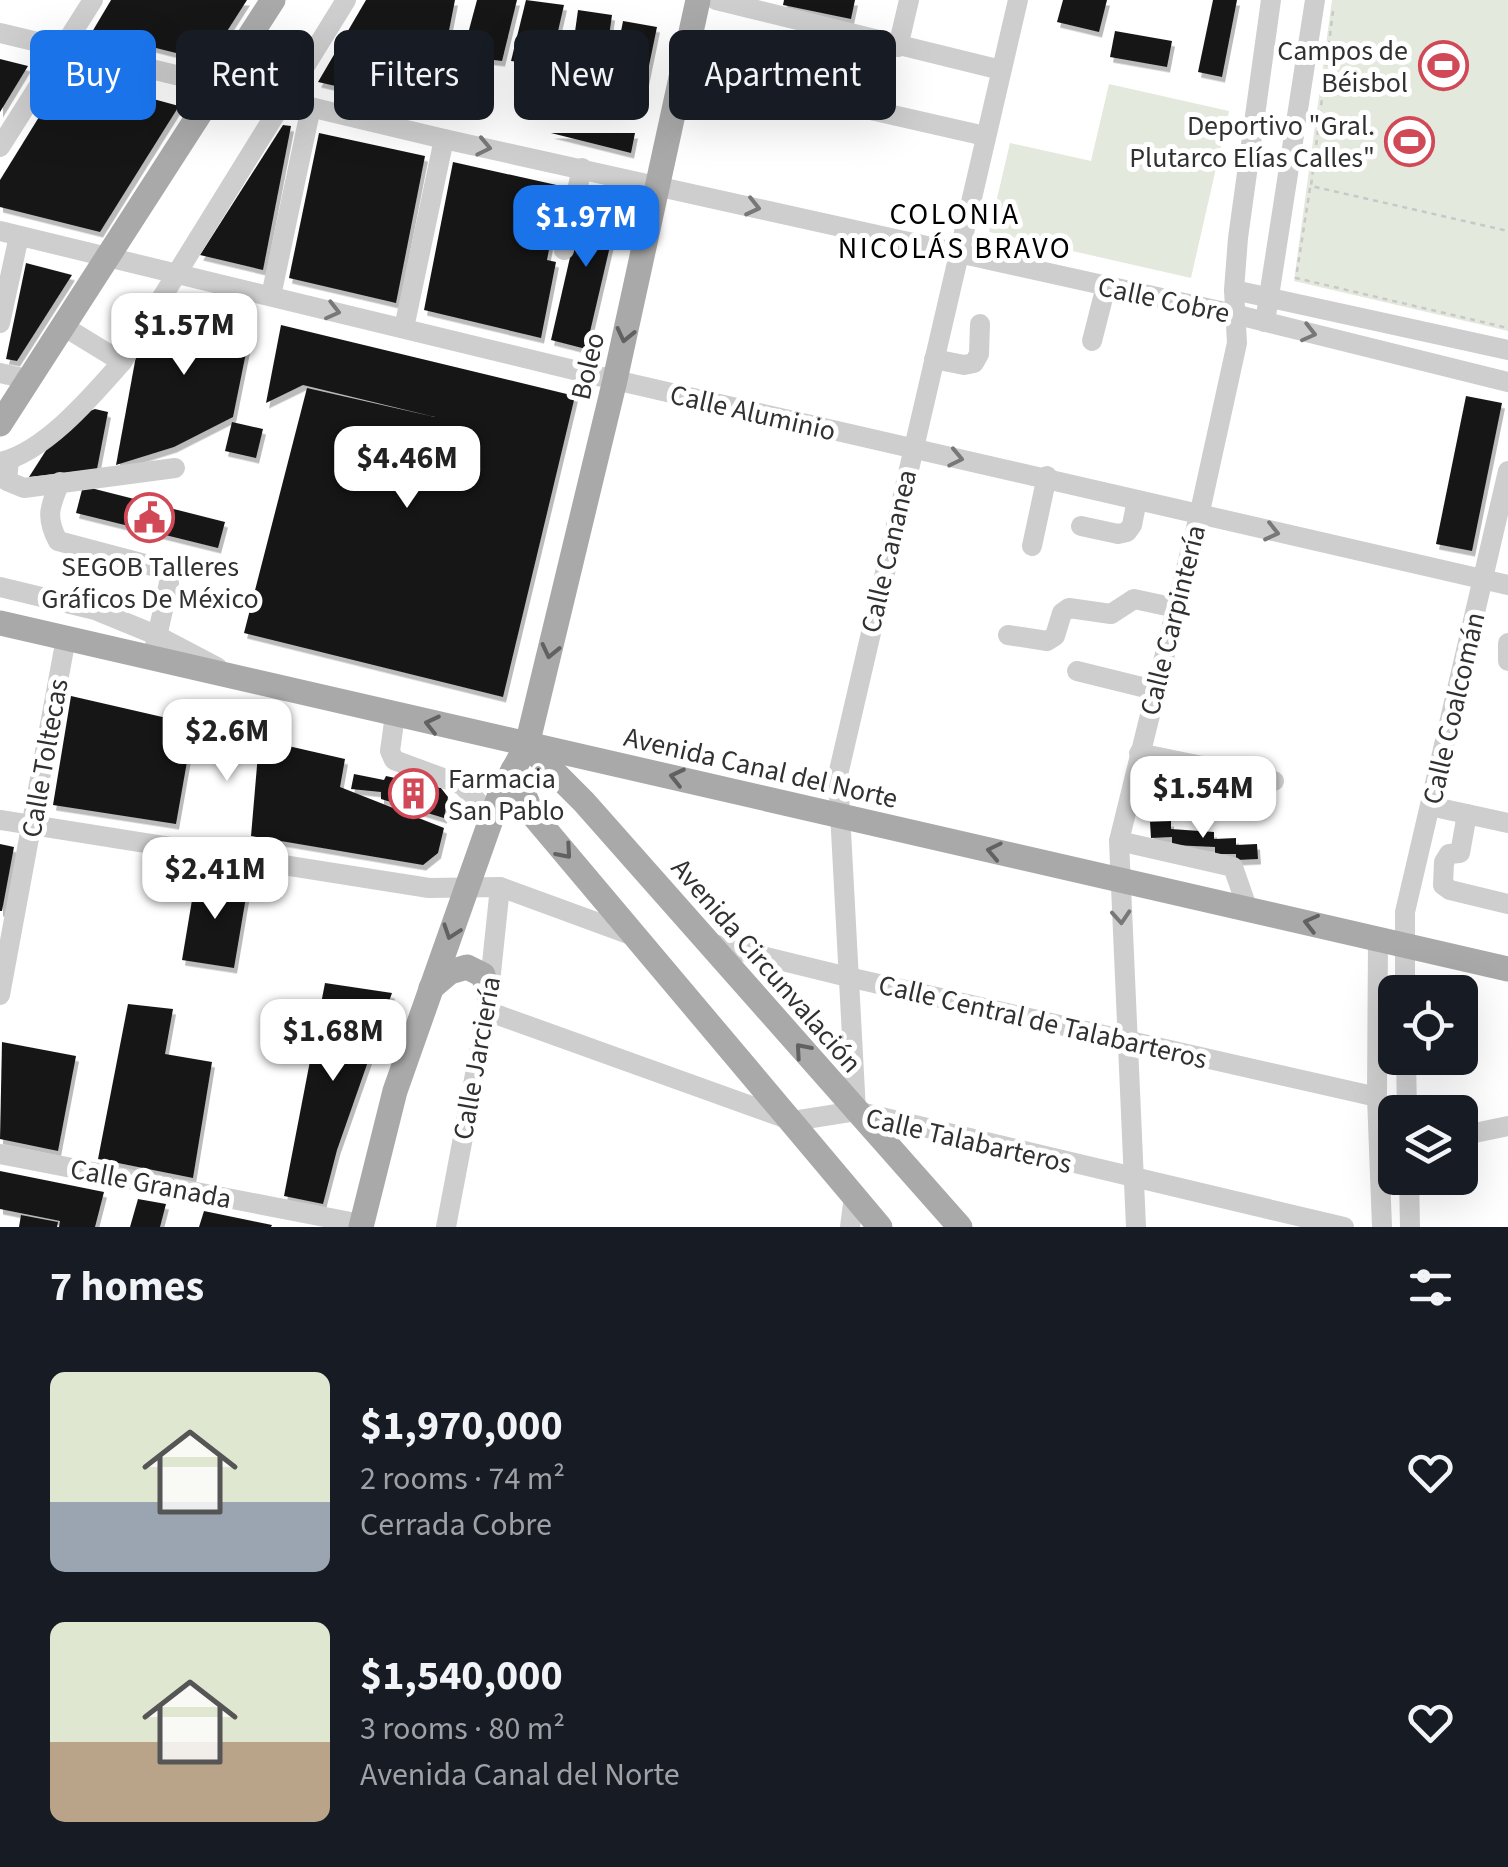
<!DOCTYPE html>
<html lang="en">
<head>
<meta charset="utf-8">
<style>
	body { margin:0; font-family:"Source Sans 3",sans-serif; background:#20242c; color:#f1f3f6; height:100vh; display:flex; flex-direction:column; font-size:38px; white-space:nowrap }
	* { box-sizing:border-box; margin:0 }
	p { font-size:32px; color:#9ea1a6 }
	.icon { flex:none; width:55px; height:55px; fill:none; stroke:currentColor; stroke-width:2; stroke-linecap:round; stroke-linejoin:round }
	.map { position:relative; height:1227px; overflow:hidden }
	.drawer { display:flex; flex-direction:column; background:#171b24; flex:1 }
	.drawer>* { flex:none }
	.banner { position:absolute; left:30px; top:30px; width:1000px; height:90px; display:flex; gap:20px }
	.buttons { position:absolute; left:1378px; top:975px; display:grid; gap:20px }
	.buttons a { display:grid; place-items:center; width:100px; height:100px; border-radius:15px; background:#171b24; box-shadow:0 10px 40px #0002; font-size:50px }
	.price { position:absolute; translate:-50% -85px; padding:0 22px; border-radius:20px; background:#fff; color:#222; font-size:32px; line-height:65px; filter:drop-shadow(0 2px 5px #0008) }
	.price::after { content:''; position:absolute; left:50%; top:60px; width:30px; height:22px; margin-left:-15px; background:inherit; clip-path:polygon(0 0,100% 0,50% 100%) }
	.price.current { background:#1a73e8; color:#fff }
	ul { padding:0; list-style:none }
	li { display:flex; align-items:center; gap:30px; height:250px; padding:0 50px }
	li span { display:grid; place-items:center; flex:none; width:280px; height:200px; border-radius:15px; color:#555 }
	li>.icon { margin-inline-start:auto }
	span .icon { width:120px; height:120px; fill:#fffc; stroke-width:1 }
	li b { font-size:42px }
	h2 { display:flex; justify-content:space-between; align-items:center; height:120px; padding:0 50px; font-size:42px }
	.chip { padding:0 35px; border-radius:15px; background:#171b24; box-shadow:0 10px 40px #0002; font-size:35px; line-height:90px }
	.chip.current { background:#1a73e8; color:#fff }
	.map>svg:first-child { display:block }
</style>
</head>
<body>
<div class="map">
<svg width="1508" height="1227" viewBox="0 0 1508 1227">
	<defs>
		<filter id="shadow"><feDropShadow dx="3" dy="5.5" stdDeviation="0" flood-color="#0004"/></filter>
	</defs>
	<rect width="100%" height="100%" fill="#fff"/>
	<g fill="#e4e9dd">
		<polygon points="1332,0 1508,0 1508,331 1294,281"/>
		<polygon points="1109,84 1229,111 1191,278 989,232 1010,143 1091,161"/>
	</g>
	<g fill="#181818" filter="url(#shadow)">
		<polygon points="111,0 247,0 208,61 92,32"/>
		<polygon points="366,0 455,0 443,61 454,63 436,109 318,82"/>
		<polygon points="477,0 517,0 502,61 462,56"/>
		<polygon points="526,0 564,5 550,66 511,61"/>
		<polygon points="784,0 855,0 851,19 783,5"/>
		<polygon points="1063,0 1107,0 1099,32 1057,22"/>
		<polygon points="1213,0 1237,0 1222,77 1198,72"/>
		<polygon points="578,10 612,15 604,72 570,68"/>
		<polygon points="623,21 657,27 646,80 613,73"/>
		<polygon points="1115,31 1172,41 1167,67 1110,57"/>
		<polygon points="0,59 28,66 0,112"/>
		<polygon points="65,75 179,106 100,232 0,207 0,180"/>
		<polygon points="283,125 291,126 263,270 200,255"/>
		<polygon points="319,133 425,156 396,303 289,278"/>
		<polygon points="551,133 635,133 631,153"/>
		<polygon points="453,162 561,186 547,260 556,262 541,338 424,310"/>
		<polygon points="585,192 621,199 586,349 551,340"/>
		<polygon points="26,263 72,275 17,361 6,359"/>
		<polygon points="171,299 253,318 233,417 174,447 116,465 136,356"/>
		<polygon points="281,325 575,396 503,697 244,633 307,388 435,417 303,385 266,403"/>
		<polygon points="1466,396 1502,403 1472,551 1436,544"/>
		<polygon points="95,409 108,412 97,469 29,477 52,441 82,414"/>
		<polygon points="232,422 263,429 256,458 225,451"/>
		<polygon points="83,486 225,522 218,548 76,513"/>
		<polygon points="71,696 345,759 340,787 444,828 438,853 423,865 251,836 258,754 191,739 176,824 53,805"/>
		<polygon points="354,774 384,780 386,776 441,788 448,797 444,818 381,799 381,792 351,789"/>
		<polygon points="1171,821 1171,829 1214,832 1214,839 1236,838 1236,845 1257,844 1258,859 1236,860 1236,854 1215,854 1215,847 1172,845 1172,837 1151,838 1150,822"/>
		<polygon points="0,844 14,847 2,911 0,911"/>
		<polygon points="196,876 248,885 234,968 182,960"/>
		<polygon points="325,983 392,993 337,1150 323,1204 284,1196"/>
		<polygon points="128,1004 173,1009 165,1054 212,1062 193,1178 98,1159"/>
		<polygon points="2,1042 76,1056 58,1151 0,1139"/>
		<polygon points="0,1171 104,1192 95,1227 59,1227 60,1221 0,1209"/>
		<polygon points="138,1199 166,1204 160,1227 130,1227"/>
		<polygon points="204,1211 272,1225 271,1227 199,1227"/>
		<polygon points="21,1215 58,1222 57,1227 19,1227"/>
	</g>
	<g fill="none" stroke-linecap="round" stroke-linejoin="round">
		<g stroke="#c8c8c8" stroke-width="2.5" stroke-dasharray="5 5" stroke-linecap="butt">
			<polyline points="1333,11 1311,186 1508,231"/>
			<polyline points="1310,188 1296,278 1508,328"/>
		</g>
		<g stroke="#cecece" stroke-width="20">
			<polyline points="716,0 1001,70"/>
			<polyline points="0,33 444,139 1234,314 1508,382"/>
			<polyline points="898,47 909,0"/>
			<polyline points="721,76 985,136"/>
			<polyline points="0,147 93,0"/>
			<polyline points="0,231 615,380 1508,585"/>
			<polyline points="564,250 582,168"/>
			<polyline points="1234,290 1508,350"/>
			<polyline points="271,296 311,107"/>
			<polyline points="1265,322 1315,0"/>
			<polyline points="0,323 19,236"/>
			<polyline points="63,326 122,362"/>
			<polyline points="404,328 444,139"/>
			<polyline points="1092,341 1106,286"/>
			<polyline points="934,359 964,365 974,363 979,354 980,324"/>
			<polyline points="0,373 27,379"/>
			<polyline points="9,460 7,481 24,488 175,468"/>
			<path d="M 0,462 C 45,452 93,395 122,362 L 346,0"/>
			<path d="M 60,482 C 50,506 45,517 58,541 L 160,568 L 168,574 L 169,583 L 152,659"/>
			<polyline points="1081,526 1118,534 1127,532 1132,525 1137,500"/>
			<polyline points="1032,546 1047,476"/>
			<polyline points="0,587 95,610 156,635 217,667"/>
			<polyline points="1008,635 1047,641 1055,636 1062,613 1069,608 1111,614 1134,599 1176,608"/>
			<polyline points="1508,643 1508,661"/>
			<polyline points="1077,671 1154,690"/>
			<polyline points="395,715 390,751 394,760 462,785 492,817"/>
			<polyline points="1139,753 1274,781"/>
			<polyline points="1430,806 1508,823"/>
			<polyline points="1467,814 1460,853 1449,854 1444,862 1443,885 1450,890 1508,904"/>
			<polyline points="0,820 429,888 500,887 634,936"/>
			<polyline points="1119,841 1233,867 1247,907"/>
			<polyline points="1378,939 1377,1097 1382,1227"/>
			<polyline points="709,943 848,977 1377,1097"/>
			<polyline points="1405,992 1405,912 1508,471"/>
			<polyline points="0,995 66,638"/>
			<polyline points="487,1011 793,1121 856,1111 1344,1227"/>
			<polyline points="1406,1058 1407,1112"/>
			<polyline points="856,1111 838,775 1018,0"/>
			<polyline points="1460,1136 1508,1126"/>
			<polyline points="0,1154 361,1224"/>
			<polyline points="1409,1178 1410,1227"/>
			<polyline points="446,1227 487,1011 500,887"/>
			<polyline points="850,1227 854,1196"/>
			<polyline points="1136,1227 1119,841 1199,516 1237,343 1234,290 1238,238 1271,0"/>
		</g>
		<g stroke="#a9a9a9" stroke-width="25">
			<polyline points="0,424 273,0"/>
			<polyline points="0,623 1508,969"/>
			<polyline points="527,745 584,802 960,1227"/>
			<polyline points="513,770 533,815 880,1227"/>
			<polyline points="431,988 450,972 467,967 483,975 489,995"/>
			<polyline points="361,1227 395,1091 500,794 527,745 615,380 698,0"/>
		</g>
	</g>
	<defs><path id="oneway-chevron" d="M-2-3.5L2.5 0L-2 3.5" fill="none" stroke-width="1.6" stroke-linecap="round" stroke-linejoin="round" transform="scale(2.5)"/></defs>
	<g stroke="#787878">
		<use href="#oneway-chevron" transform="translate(484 147) rotate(12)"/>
		<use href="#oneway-chevron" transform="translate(753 207) rotate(13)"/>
		<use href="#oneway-chevron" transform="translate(333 311) rotate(14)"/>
		<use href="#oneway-chevron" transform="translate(1309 333) rotate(14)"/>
		<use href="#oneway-chevron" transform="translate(956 458) rotate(12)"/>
		<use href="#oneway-chevron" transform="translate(1272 532) rotate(13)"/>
		<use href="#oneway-chevron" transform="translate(1121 917) rotate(86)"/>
	</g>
	<g stroke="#616161">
		<use href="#oneway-chevron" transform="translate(625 335) rotate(103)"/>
		<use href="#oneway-chevron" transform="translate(550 651) rotate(103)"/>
		<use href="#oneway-chevron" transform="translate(432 724) rotate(-167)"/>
		<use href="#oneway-chevron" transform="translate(677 777) rotate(-167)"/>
		<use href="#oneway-chevron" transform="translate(994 851) rotate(-168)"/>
		<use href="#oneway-chevron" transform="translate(565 852) rotate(49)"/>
		<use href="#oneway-chevron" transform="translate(1311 923) rotate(-166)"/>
		<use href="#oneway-chevron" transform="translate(451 932) rotate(109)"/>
		<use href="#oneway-chevron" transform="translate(802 1050) rotate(-131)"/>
	</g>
	<defs>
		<symbol id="stadium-ring" viewBox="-11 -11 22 22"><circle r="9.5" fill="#fff" stroke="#d14957" stroke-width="1.5"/><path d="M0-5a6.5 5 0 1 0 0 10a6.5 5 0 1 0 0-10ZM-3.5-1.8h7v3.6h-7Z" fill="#d14957"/></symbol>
		<symbol id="civic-ring" viewBox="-11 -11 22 22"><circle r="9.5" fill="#fff" stroke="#d14957" stroke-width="1.5"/><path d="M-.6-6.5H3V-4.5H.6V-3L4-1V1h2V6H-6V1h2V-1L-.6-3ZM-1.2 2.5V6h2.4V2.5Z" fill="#d14957"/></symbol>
		<symbol id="building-ring" viewBox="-11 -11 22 22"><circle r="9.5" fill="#fff" stroke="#d14957" stroke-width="1.5"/><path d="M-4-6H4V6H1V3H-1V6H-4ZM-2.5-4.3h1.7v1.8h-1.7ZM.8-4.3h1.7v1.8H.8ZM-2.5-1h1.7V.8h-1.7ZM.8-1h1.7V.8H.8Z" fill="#d14957"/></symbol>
	</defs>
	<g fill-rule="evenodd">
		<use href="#stadium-ring" x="1416" y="38" width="55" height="55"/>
		<use href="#stadium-ring" x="1382" y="114" width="55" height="55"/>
		<use href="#civic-ring" x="122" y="490" width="55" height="55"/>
		<use href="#building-ring" x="386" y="766" width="55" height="55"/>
	</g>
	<g text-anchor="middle" stroke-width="10" stroke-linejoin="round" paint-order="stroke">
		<g font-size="28" fill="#313131" stroke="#fff" text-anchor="end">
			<text x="1408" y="60">Campos de<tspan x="1408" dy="32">Béisbol</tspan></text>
			<text x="1375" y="135">Deportivo "Gral.<tspan x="1375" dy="32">Plutarco Elías Calles"</tspan></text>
			<text x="150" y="576" text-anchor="middle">SEGOB Talleres<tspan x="150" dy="32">Gráficos De México</tspan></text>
			<text x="448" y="788" text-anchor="start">Farmacia<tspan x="448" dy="32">San Pablo</tspan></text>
		</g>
		<g font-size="28" fill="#313131" stroke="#fff">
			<text transform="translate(1164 299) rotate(12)" y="10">Calle Cobre</text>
			<text transform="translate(587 366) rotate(-77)" y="10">Boleo</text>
			<text transform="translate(753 412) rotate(13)" y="10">Calle Aluminio</text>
			<text transform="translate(888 551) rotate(-77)" y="10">Calle Cananea</text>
			<text transform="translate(1172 620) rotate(-76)" y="10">Calle Carpintería</text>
			<text transform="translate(1453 708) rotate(-77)" y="10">Calle Coalcomán</text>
			<text transform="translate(44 758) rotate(-80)" y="10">Calle Toltecas</text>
			<text transform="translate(761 767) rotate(13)" y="10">Avenida Canal del Norte</text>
			<text transform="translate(767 965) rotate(49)" y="10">Avenida Circunvalación</text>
			<text transform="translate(1043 1021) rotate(13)" y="10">Calle Central de Talabarteros</text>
			<text transform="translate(476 1058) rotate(-80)" y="10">Calle Jarciería</text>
			<text transform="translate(969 1140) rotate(13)" y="10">Calle Talabarteros</text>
			<text transform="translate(151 1183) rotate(11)" y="10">Calle Granada</text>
		</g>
		<g font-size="30" letter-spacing="2.5" fill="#000" stroke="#fff">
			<text x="955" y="224">COLONIA<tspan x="955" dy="34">NICOLÁS BRAVO</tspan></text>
		</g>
	</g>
</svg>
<div class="buttons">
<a><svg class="icon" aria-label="locate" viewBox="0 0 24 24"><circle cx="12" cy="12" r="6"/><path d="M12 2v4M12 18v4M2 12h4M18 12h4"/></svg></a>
<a><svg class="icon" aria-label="layers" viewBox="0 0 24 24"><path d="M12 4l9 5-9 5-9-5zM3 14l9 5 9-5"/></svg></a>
</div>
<b class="price current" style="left:586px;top:270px">$1.97M</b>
<b class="price" style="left:184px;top:378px">$1.57M</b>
<b class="price" style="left:407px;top:511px">$4.46M</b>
<b class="price" style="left:227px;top:784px">$2.6M</b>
<b class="price" style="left:1203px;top:841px">$1.54M</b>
<b class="price" style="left:215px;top:922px">$2.41M</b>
<b class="price" style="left:333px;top:1084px">$1.68M</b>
<div class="banner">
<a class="chip current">Buy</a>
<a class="chip">Rent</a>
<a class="chip">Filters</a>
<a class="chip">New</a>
<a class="chip">Apartment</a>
</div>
</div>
<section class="drawer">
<h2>7 homes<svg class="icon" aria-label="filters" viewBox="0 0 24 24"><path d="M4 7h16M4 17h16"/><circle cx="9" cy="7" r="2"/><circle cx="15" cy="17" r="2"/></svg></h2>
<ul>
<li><span style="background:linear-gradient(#dfe7d0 65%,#9aa5b1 0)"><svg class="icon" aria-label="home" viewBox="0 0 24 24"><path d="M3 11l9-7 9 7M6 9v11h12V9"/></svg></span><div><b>$1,970,000</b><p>2 rooms · 74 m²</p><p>Cerrada Cobre</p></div><svg class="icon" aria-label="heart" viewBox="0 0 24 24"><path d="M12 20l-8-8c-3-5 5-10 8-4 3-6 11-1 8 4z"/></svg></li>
<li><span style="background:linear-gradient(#dfe7d0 60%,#b9a48a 0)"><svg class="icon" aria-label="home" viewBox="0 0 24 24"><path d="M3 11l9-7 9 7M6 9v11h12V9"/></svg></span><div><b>$1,540,000</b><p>3 rooms · 80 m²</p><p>Avenida Canal del Norte</p></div><svg class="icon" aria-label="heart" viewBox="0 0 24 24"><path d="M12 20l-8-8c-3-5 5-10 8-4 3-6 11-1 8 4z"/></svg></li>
</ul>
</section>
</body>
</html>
